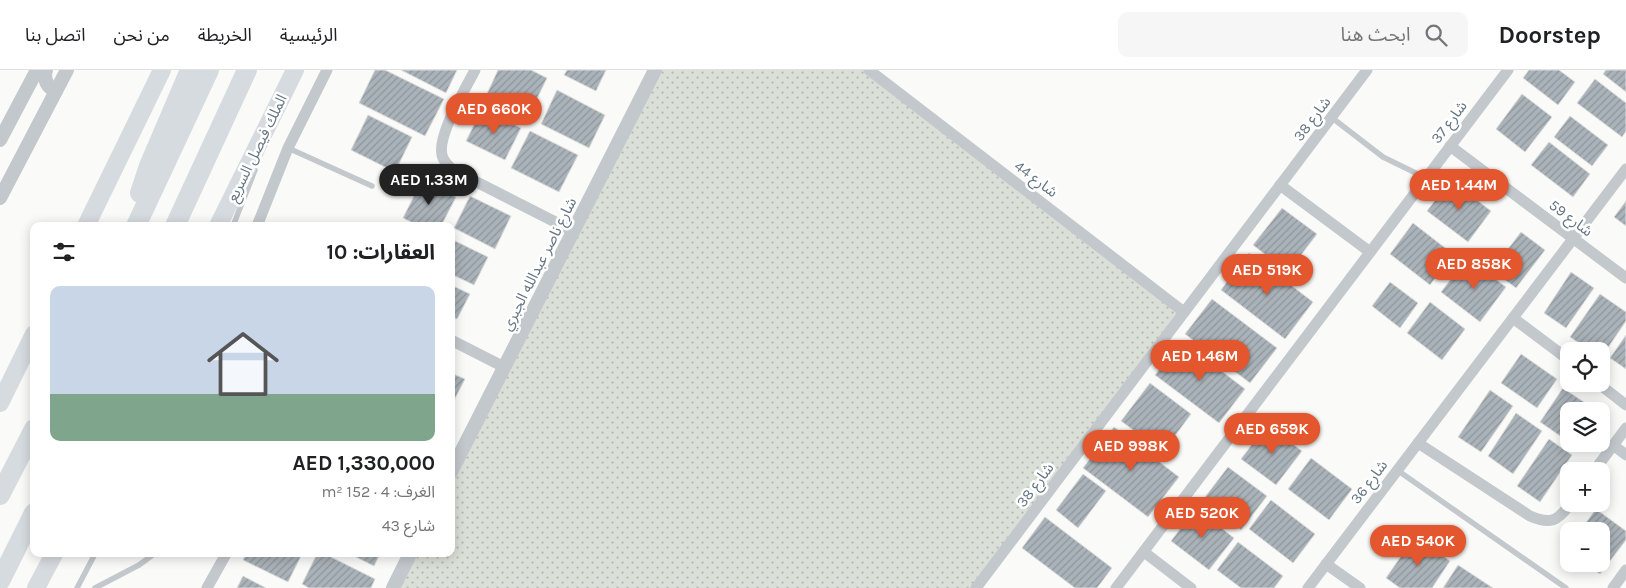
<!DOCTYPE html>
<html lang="ar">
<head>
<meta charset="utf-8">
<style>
	body { margin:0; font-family:Karla,"Noto Sans Arabic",sans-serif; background:#f6f6f6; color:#202124; direction:rtl; height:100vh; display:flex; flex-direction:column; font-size:19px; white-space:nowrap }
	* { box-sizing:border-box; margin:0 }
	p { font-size:16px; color:#757577 }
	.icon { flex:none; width:28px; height:28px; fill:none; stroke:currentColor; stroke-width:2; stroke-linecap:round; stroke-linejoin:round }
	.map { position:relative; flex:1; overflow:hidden; direction:ltr }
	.details { position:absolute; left:30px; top:152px; width:425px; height:335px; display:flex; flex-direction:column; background:#fff; border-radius:10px; box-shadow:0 2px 12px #0003; direction:rtl }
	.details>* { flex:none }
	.tools { position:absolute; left:1560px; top:272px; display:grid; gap:10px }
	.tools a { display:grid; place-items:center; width:50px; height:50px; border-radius:10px; background:#fff; box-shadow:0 2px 12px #0003; font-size:25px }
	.price { position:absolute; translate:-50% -42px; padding:0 11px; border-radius:18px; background:#e4572e; color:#fff; font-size:16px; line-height:32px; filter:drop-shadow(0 1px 2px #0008) }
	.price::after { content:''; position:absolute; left:50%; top:30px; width:15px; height:11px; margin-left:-8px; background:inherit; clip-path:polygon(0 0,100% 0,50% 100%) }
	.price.current { background:#222; color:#fff }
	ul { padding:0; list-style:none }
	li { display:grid; align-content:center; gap:10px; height:265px; padding:0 20px }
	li+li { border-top:1px solid #e0e0e0 }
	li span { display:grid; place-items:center; height:155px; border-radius:10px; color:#555 }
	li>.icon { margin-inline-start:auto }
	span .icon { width:90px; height:90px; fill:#fffc; stroke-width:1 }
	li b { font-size:21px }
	h2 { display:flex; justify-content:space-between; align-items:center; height:60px; padding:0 20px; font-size:21px }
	header { display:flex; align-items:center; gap:30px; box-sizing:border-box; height:70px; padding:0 25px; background:#fff; border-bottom:1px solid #e0e0e0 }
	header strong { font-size:24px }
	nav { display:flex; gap:28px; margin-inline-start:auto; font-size:18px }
	.search { width:350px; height:45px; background:#f6f6f6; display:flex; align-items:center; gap:12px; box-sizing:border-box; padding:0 18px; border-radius:10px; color:#757577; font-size:19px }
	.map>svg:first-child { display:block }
</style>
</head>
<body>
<header>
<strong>Doorstep</strong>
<div class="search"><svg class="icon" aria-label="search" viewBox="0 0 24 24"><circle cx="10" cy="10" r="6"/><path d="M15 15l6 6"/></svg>ابحث هنا</div>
<nav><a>الرئيسية</a><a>الخريطة</a><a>من نحن</a><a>اتصل بنا</a></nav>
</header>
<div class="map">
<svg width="1626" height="518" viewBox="0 0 1626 518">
	<defs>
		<pattern id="grass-dots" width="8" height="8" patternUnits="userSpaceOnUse" patternTransform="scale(1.25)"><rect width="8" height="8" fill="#dadfd7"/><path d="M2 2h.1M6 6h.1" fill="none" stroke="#b4b9b4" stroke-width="1.8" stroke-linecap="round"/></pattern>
		<pattern id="building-hatch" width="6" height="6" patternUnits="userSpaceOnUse" patternTransform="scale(1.25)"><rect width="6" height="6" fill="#aab3b9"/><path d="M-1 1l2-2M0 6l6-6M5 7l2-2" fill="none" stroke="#8e969c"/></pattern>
	</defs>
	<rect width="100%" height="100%" fill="#fafaf8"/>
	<polygon fill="url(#grass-dots)" points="656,0 869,0 1184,242 976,518 393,518 410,484 451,484 451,403"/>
	<g fill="url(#building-hatch)" stroke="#dcdcda">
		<polygon points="375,0 385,0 444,29 425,66 359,33"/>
		<polygon points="401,0 457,0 446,23"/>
		<polygon points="498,0 531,0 547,8 527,49 485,28"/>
		<polygon points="567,0 606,0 596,21 564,5"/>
		<polygon points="1529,0 1559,0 1575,12 1558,35 1523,8"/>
		<polygon points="1606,0 1626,0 1626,22 1603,4"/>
		<polygon points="1595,9 1626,33 1626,61 1622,67 1577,33"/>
		<polygon points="557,20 605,45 589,78 541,54"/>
		<polygon points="1522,24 1552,47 1525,82 1496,59"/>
		<polygon points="482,39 521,58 505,90 466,71"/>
		<polygon points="368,45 412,67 395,102 351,80"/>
		<polygon points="1570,46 1608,75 1592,96 1554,67"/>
		<polygon points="530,61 578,85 559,122 511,98"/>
		<polygon points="1549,72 1590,104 1573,127 1531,95"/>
		<polygon points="422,110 456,127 441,156 419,156 403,148"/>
		<polygon points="1451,110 1491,141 1468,172 1427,141"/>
		<polygon points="470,126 511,146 495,179 454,158"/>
		<polygon points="1626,131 1626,156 1614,147"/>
		<polygon points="1282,138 1317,164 1288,202 1253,175"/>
		<polygon points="1413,153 1453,184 1430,215 1390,184"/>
		<polygon points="1521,162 1545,180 1516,218 1492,200"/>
		<polygon points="451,169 488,187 474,215 451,204"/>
		<polygon points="1249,183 1313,232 1285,269 1221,220"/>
		<polygon points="1467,188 1506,217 1480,252 1441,222"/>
		<polygon points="1571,202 1594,218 1566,258 1544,243"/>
		<polygon points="1390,212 1418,233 1400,258 1372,236"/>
		<polygon points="451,215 470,224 457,249 451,246"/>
		<polygon points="1600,224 1626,242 1626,251 1601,288 1601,281 1591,281 1570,267"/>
		<polygon points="1212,229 1277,278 1250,313 1185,264"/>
		<polygon points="1430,232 1465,259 1442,290 1407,263"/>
		<polygon points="1626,265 1626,299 1610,288"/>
		<polygon points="1181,270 1245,319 1219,353 1155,305"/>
		<polygon points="1521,284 1557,309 1537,338 1501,313"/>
		<polygon points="451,303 465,309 451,336"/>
		<polygon points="1150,313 1191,344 1163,382 1121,351"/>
		<polygon points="1563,318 1597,341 1569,341 1569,372 1540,352"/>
		<polygon points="1490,320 1513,336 1481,382 1458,367"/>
		<polygon points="1516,343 1542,361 1513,404 1488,386"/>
		<polygon points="1267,355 1302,381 1276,415 1241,389"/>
		<polygon points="1114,357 1179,407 1148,447 1083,398"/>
		<polygon points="1549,369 1572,385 1540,432 1517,416"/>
		<polygon points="1572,374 1586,374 1582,381"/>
		<polygon points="1311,388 1352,419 1329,450 1288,419"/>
		<polygon points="1228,397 1267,426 1241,460 1202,431"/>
		<polygon points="1083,404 1106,421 1078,458 1056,440"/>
		<polygon points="1271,430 1315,464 1293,493 1249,459"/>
		<polygon points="1196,438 1234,468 1209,500 1171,471"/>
		<polygon points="1596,439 1626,461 1626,470 1600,504 1586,494 1601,494 1601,461 1580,461"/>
		<polygon points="1045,447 1112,498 1097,518 1075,518 1022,478"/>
		<polygon points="1415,466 1450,491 1432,518 1400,518 1386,508"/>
		<polygon points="1238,472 1283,506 1274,518 1241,518 1217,500"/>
		<polygon points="246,484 302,484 288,512 243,490"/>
		<polygon points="317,484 325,484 375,509 371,518 309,518 302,514"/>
		<polygon points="350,484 380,484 374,496"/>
		<polygon points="1458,495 1493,518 1443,518"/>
		<polygon points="243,506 266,518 237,518"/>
	</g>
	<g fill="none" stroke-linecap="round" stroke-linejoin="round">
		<g stroke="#c3c8cc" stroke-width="5.5">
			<polyline points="1331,47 1383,87 1426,108"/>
			<polyline points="288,78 372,116"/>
			<polyline points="233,156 255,100"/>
			<polyline points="1397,400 1566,518"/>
			<polyline points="77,518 95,484"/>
			<polyline points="95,518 139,495 154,484"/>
		</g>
		<g stroke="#c3c8cc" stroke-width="11">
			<path d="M 475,0 C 466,18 434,70 443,88 C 445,93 450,97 453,100 L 573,161"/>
			<polyline points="869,0 1184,242"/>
			<polyline points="1450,76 1626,208"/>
			<polyline points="1280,115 1370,182"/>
			<polyline points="257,156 288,78 327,0"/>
			<polyline points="1513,248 1569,290"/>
			<polyline points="451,270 504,297"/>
			<polyline points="1599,314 1626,335"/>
			<path d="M 1418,373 L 1530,446 C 1550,455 1558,451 1570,434"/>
			<polyline points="1613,375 1626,385"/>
			<polyline points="1594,401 1626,358"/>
			<polyline points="1144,482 1191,518"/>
			<polyline points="1326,494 1360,518"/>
			<polyline points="207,518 226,484"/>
			<polyline points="976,518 1367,0"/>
			<polyline points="1116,518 1508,0"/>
			<polyline points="1308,518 1626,99"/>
			<polyline points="1613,518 1626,500"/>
		</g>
		<g stroke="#c3c8cc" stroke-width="14">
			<path d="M 46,0 C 43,10 47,17 56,21"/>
			<polyline points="0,70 37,0"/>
			<polyline points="0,128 67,0"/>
			<polyline points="451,402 655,0"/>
			<polyline points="393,518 410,484"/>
		</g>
		<g stroke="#d6dbdf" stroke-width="18">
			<polyline points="86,156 162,0"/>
			<polyline points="218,156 295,0"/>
			<polyline points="0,333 34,264"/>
			<polyline points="36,518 54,484"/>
		</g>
		<g stroke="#d6dbdf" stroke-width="20">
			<polyline points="140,123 149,96 190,0"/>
			<polyline points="136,156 209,0"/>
			<polyline points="175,156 247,0"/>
			<polyline points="0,425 34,359"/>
			<polyline points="0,511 34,443"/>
		</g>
	</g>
	<g text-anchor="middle" stroke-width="5" stroke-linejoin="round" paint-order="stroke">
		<g font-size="15" fill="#657683" stroke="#fff">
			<text transform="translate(1312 49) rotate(-53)" y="5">شارع 38</text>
			<text transform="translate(1449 52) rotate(-53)" y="5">شارع 37</text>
			<text transform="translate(257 78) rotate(-64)" y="5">الملك فيصل السريع</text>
			<text transform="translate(1036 109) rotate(37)" y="5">شارع 44</text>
			<text transform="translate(1571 148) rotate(37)" y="5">شارع 59</text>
			<text transform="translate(539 194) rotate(-63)" y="5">شارع ناصر عبدالله الجبري</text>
			<text transform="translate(1369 412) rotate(-53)" y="5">شارع 36</text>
			<text transform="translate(1035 415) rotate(-53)" y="5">شارع 38</text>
		</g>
	</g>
</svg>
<div class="tools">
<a><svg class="icon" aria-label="locate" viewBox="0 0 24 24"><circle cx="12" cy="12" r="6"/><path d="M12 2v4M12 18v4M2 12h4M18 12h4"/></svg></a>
<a><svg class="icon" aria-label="layers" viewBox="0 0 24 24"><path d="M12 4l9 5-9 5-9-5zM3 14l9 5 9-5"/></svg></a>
<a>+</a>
<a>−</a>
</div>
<b class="price" style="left:494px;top:65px">AED 660K</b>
<b class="price current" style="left:429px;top:136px">AED 1.33M</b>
<b class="price" style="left:1459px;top:141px">AED 1.44M</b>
<b class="price" style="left:1474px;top:220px">AED 858K</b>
<b class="price" style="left:1267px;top:226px">AED 519K</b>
<b class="price" style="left:1200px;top:312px">AED 1.46M</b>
<b class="price" style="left:1272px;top:385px">AED 659K</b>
<b class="price" style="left:1131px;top:402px">AED 998K</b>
<b class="price" style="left:1202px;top:469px">AED 520K</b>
<b class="price" style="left:1418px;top:497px">AED 540K</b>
<section class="details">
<h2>العقارات: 10<svg class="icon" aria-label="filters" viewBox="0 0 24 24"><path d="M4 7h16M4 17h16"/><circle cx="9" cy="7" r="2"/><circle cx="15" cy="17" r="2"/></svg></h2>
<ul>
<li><span style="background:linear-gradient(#c9d6e8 70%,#7fa58c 0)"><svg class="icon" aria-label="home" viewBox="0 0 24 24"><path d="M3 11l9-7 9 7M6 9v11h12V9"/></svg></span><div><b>AED 1,330,000</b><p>الغرف: 4 · 152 m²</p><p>شارع 43</p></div></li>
</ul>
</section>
</div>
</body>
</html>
